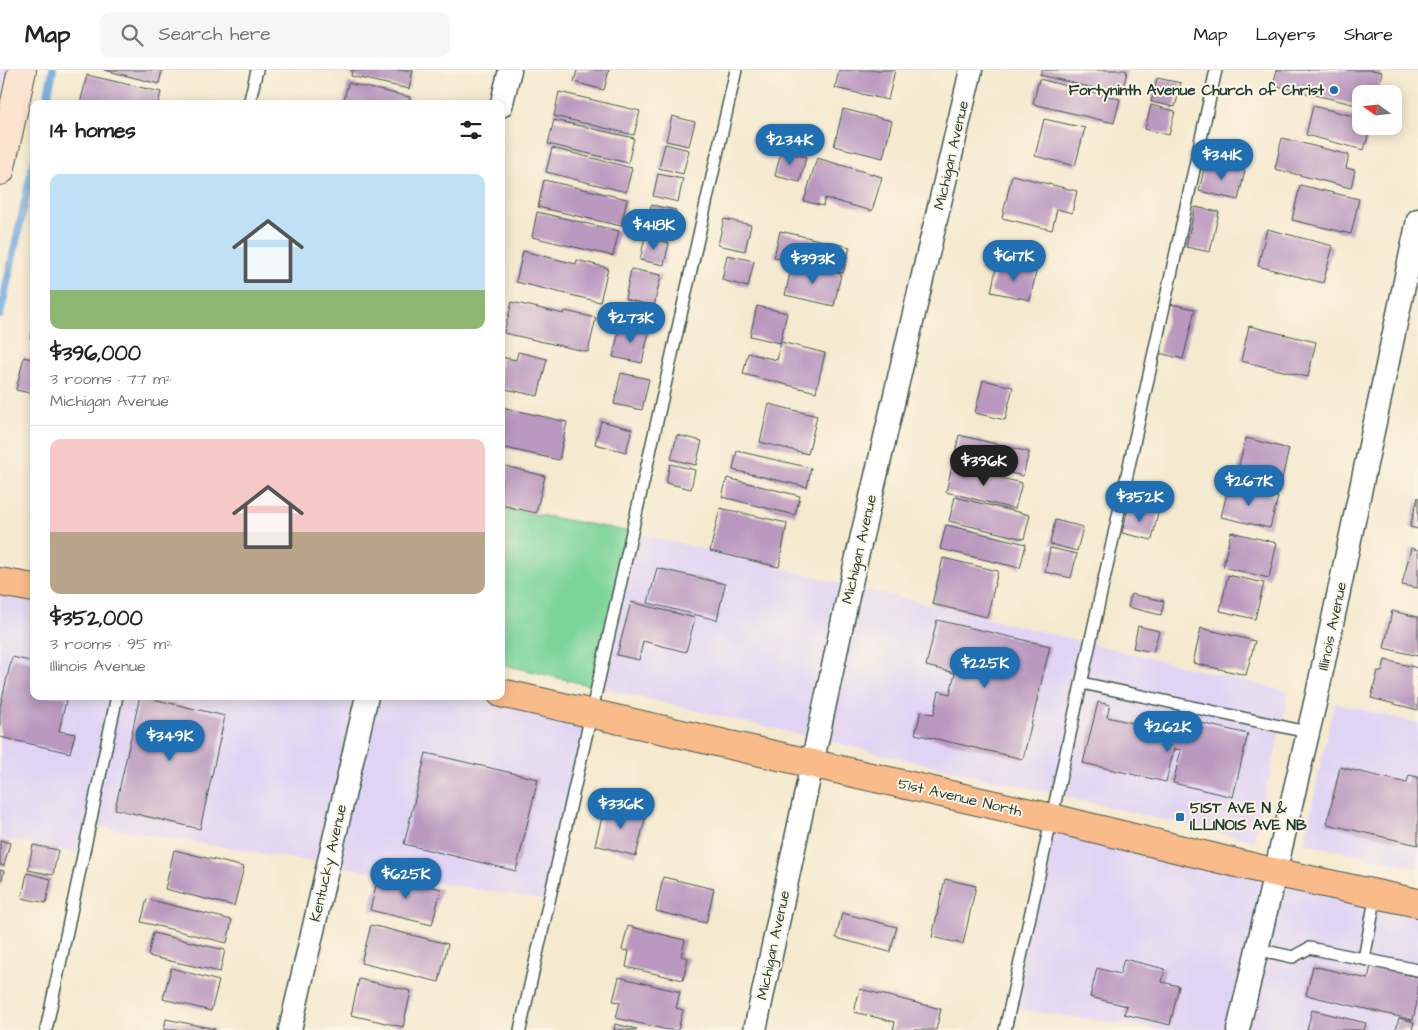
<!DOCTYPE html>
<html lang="en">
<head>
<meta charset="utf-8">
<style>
	body { margin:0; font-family:"Architects Daughter",sans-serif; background:#f6f6f6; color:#222; height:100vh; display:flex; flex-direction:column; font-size:19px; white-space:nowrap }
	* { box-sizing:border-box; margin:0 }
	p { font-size:16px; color:#767676 }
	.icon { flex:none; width:28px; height:28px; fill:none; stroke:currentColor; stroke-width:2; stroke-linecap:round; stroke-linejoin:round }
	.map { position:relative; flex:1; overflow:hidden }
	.sheet { position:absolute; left:30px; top:30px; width:475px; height:600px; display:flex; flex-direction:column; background:#fff; border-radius:10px; box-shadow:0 2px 12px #0003 }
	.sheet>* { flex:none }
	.needle { width:32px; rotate:285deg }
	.tools { position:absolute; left:1352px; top:15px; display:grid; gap:10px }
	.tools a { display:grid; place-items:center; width:50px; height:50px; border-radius:10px; background:#fff; box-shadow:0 2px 12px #0003; font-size:25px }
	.price { position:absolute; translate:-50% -42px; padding:0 11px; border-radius:18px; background:#1f6fb2; color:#fff; font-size:16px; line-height:32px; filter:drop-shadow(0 1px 2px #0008) }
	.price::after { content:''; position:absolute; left:50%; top:30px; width:15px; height:11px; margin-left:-8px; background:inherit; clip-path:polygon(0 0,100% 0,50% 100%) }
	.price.selected { background:#222; color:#fff }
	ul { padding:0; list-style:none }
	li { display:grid; align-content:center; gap:10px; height:265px; padding:0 20px }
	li+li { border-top:1px solid #e0e0e0 }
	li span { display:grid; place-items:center; height:155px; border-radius:10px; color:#555 }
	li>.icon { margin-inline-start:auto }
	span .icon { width:90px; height:90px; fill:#fffc; stroke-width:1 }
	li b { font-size:21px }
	h2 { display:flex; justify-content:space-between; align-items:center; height:60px; padding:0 20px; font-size:21px }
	header { display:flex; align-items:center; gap:30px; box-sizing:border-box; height:70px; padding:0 25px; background:#fff; border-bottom:1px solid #e0e0e0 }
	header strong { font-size:24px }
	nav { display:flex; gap:28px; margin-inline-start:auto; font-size:18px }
	.search { width:350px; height:45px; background:#f6f6f6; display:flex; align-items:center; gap:12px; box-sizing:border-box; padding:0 18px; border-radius:10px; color:#767676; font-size:19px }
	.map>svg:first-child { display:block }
</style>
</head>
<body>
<header>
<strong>Map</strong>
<div class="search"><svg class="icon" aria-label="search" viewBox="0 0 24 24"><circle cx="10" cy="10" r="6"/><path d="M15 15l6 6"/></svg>Search here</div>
<nav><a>Map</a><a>Layers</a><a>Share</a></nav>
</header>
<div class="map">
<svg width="1418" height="960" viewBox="0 0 1418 960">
	<rect width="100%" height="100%" fill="#fcf5e5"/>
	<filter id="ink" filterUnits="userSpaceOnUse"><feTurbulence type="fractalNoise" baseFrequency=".02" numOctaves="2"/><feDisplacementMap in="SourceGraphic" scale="10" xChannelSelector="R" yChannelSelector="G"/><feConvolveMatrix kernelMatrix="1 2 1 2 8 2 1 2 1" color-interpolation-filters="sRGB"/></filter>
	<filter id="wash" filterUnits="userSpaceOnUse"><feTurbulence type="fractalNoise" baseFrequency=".0096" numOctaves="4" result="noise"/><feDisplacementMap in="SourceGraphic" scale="20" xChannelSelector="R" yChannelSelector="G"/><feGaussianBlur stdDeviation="1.12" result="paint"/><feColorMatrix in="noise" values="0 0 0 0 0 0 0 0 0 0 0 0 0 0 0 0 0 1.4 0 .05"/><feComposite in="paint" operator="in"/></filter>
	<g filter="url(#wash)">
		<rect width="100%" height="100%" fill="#f5e9cf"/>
		<g fill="#e0d4f4">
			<polygon points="0,0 20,0 0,89"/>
			<polygon points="632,462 1289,622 1254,771 596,617"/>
			<polygon points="0,513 34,520 34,626 501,626 590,642 548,831 90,755 83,785 0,768"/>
			<polygon points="1334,633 1418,653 1418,798 1304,773"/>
			<polygon points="1052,748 1418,831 1418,960 1168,960 1010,939"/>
		</g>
		<polygon fill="#7bd49a" stroke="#4d8867" points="501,438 632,462 596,617 501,594"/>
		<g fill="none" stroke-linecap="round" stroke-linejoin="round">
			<g stroke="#6ba7dc" stroke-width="8">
				<polyline points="46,34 53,0"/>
				<polyline points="0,245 34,90"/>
			</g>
		</g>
		<g id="blocks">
			<g fill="#ba98bf">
				<polygon points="104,0 162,0 159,14"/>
				<polygon points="352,0 413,0 409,19 351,6"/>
				<polygon points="577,0 609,0 604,20 574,12"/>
				<polygon points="839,0 895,0 888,30 835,18"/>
				<polygon points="1042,0 1125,0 1127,1 1122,25 1040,5"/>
				<polygon points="1277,0 1372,0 1382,2 1377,24 1361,24 1361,36 1273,15"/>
				<polygon points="87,5 161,22 158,34 80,34"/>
				<polygon points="1157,8 1181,13 1175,37 1151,32"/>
				<polygon points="1039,9 1120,29 1114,53 1033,34"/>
				<polygon points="348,13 410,27 408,34 343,34"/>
				<polygon points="559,22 640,41 634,65 554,46"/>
				<polygon points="1151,35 1175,41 1169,65 1145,59"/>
				<polygon points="1313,36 1361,48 1361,56 1371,56 1364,80 1306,65"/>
				<polygon points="843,39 892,51 883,88 834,76"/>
				<polygon points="672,46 695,52 689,76 666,71"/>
				<polygon points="1044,49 1085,58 1075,96 1035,86"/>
				<polygon points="554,50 634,68 628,93 548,74"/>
				<polygon points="1282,68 1349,85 1346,98 1355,100 1351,118 1275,99"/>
				<polygon points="665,74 689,80 683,104 659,98"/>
				<polygon points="552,78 632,98 626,122 546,102"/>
				<polygon points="781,81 806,87 800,112 775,106"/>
				<polygon points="817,88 882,107 872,141 825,128 823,136 804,131"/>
				<polygon points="1206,91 1245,101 1238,130 1199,121"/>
				<polygon points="658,104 683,109 678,132 653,126"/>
				<polygon points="1012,105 1077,121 1072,143 1057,139 1052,160 1002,148"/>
				<polygon points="544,110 627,129 621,156 538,137"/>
				<polygon points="1300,115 1359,129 1351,164 1292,150"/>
				<polygon points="651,135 676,140 670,165 645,160"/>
				<polygon points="1195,137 1219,142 1210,182 1186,177"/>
				<polygon points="537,142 619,161 613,186 532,167"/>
				<polygon points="724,149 751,155 745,181 718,175"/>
				<polygon points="1267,159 1333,176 1323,213 1258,196"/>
				<polygon points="780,161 850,177 843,203 774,187"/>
				<polygon points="645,167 669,173 664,195 640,190"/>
				<polygon points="523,181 576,194 577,190 608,198 600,232 516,212"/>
				<polygon points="727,185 754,191 748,217 722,210"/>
				<polygon points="792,194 841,204 834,236 785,225"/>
				<polygon points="997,194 1036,202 1030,230 991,222"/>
				<polygon points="631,199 661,205 654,236 625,229"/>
				<polygon points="512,232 564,244 565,241 596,248 588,282 504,263"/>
				<polygon points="1170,234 1195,239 1183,289 1159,283"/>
				<polygon points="757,236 787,243 780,273 750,266"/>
				<polygon points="34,255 34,269 30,268"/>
				<polygon points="620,256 649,262 642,293 613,287"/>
				<polygon points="1249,256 1316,272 1308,307 1241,291"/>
				<polygon points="781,272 825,283 816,322 743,304 748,283 777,290"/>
				<polygon points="518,282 547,289 538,326 501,318 501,287 516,290"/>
				<polygon points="24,287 34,290 34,324 16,320"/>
				<polygon points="621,303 649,309 642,340 614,334"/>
				<polygon points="983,310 1013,317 1005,350 975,343"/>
				<polygon points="769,334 817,346 808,384 760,372"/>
				<polygon points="501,337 567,352 559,390 501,377"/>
				<polygon points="601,351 632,359 626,382 595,374"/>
				<polygon points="677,365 702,371 696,395 671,389"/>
				<polygon points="959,365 1029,382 1023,406 954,390"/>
				<polygon points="1246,368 1289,379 1280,417 1236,406"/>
				<polygon points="737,381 811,398 807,417 733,400"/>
				<polygon points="670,394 695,400 691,419 666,413"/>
				<polygon points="501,395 545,406 536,443 501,435"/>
				<polygon points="952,396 1022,413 1015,439 946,422"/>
				<polygon points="727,408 800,426 795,445 722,427"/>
				<polygon points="1229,415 1278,427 1270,458 1221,447"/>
				<polygon points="955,427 1030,445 1024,469 949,451"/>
				<polygon points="1418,427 1418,459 1410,457"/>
				<polygon points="1129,435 1158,442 1152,470 1122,463"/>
				<polygon points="720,438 787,453 779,497 710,481"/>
				<polygon points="1055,450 1083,457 1077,481 1050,474"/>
				<polygon points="946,455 1026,474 1020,498 940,479"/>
				<polygon points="1231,462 1277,473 1269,508 1223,497"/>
				<polygon points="1050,478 1077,484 1071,508 1045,502"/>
				<polygon points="1411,478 1418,480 1418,518 1402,515"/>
				<polygon points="943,488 998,501 987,547 932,534"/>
				<polygon points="657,498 725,514 717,550 648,533"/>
				<polygon points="1228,505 1264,513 1255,549 1220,541"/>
				<polygon points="1131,524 1164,531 1161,545 1128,537"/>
				<polygon points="631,532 695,548 686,582 643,571 639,590 617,585"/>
				<polygon points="1392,541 1418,547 1418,586 1384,578"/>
				<polygon points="937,550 1050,576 1023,689 915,664 921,642 934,644 939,621 950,624 955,603 926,596"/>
				<polygon points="1138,556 1159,561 1153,582 1133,578"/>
				<polygon points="1201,558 1255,571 1246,605 1193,593"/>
				<polygon points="12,587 34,592 34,626 67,626 59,661 75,664 70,683 0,667 0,637"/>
				<polygon points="1385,590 1418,598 1418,640 1371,628 1378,601 1382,602"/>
				<polygon points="140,626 225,646 200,759 115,739"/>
				<polygon points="1098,632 1110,635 1107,647 1194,667 1197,652 1248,664 1233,727 1173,713 1181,680 1174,679 1166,712 1083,693"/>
				<polygon points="426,683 538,709 516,801 404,774"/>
				<polygon points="1340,697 1407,713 1409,705 1418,707 1418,775 1327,754"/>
				<polygon points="605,735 646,745 636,786 595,775"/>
				<polygon points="0,770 10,773 4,796 0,795"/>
				<polygon points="33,775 58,780 53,805 28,800"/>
				<polygon points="174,780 244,797 234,836 165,819"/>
				<polygon points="0,800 4,801 1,813 0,813"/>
				<polygon points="27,803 51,809 46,833 22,828"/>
				<polygon points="379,804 441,819 432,855 370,840"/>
				<polygon points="663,807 714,819 706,853 656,841"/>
				<polygon points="945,809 976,816 963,874 932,867"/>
				<polygon points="147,829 232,850 227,873 141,852"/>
				<polygon points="842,843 897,857 890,882 836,868"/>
				<polygon points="371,855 448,874 439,912 361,893"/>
				<polygon points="628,856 685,870 681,886 688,888 683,910 626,897 629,881 622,880"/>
				<polygon points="153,863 225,880 220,902 148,886"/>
				<polygon points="1124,889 1165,899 1162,912 1179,916 1170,955 1124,944 1127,936 1090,927 1097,898 1120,904"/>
				<polygon points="1313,896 1368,909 1371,896 1418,907 1418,928 1413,950 1306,925"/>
				<polygon points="171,898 219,911 211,941 163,929"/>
				<polygon points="619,907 680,922 676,938 683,940 678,960 668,960 616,948 620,932 613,931"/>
				<polygon points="359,909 411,921 403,957 351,945"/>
				<polygon points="860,919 941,939 936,960 893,960 895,952 854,942"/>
				<polygon points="1312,940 1366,953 1364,960 1307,960"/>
				<polygon points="1399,948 1414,952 1412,960 1396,960"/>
				<polygon points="166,949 215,959 215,960 164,960"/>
				<polygon points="615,954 637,959 637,960 614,960"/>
			</g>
		</g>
	</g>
	<g filter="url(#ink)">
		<use href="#blocks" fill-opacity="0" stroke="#3f574b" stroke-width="1"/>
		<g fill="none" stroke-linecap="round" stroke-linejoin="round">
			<defs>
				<g id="lane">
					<polyline points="249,34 257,0"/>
					<polyline points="1082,613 1307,662"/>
					<polyline points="1256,879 1293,887 1309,878 1418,900"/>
					<polyline points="1364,889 1376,824"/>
					<polyline points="46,960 117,626"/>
					<polyline points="520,960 736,0"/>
					<polyline points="1005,960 1216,0"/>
				</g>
				<g id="street">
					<polyline points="501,36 510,0"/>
					<polyline points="290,960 367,626"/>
					<polyline points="755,960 850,517 971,0"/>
					<polyline points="1238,960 1316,629 1418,150"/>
				</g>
				<polyline id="secondary" points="0,101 22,0"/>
				<g id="primary">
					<polyline points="0,512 34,518"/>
					<polyline points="501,623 1052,748 1273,802 1418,833"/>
				</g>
			</defs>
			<use href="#lane" stroke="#3f574b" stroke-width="14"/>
			<use href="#street" stroke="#3f574b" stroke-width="25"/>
			<use href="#secondary" stroke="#3f574b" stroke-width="30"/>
			<use href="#primary" stroke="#3f574b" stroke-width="30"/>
			<use href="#lane" stroke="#fff" stroke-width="11"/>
			<use href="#street" stroke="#fff" stroke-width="22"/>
			<use href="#secondary" stroke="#fde4d1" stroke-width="28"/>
			<use href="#primary" stroke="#fabb8b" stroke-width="28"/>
		</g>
	</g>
	<g fill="#1f6fb2" stroke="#fcf5e5" stroke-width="2">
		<circle cx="1334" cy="20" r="5"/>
		<rect x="1175" y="742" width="10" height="10" rx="2.5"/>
	</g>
	<g text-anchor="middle" stroke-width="4" stroke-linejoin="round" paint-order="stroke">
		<g font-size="15" font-weight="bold" fill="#1f3d34" stroke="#fcf5e5" text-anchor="end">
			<text x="1324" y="25">Fortyninth Avenue Church of Christ</text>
			<text x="1190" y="743" text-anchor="start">51ST AVE N &amp;<tspan x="1190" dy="17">ILLINOIS AVE NB</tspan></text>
		</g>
		<g font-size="15" fill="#1f3d34" stroke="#fcf5e5">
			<text transform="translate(951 85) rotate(-77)" y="5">Michigan Avenue</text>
			<text transform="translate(859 479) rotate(-77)" y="5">Michigan Avenue</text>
			<text transform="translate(1332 556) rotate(-78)" y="5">Illinois Avenue</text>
			<text transform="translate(960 727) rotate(13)" y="5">51st Avenue North</text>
			<text transform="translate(328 793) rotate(-77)" y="5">Kentucky Avenue</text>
			<text transform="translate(773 875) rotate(-78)" y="5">Michigan Avenue</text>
		</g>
	</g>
</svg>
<div class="tools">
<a><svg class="needle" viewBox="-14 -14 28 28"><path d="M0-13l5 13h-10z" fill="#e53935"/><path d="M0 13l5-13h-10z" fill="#767676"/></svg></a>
</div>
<b class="price" style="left:790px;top:96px">$234K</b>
<b class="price" style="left:1222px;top:111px">$341K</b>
<b class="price" style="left:654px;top:181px">$418K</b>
<b class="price" style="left:1014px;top:212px">$617K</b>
<b class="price" style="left:813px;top:215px">$393K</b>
<b class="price" style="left:631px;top:274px">$273K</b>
<b class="price selected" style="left:984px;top:417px">$396K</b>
<b class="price" style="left:1249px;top:437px">$267K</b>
<b class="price" style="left:1140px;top:453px">$352K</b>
<b class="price" style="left:985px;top:619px">$225K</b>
<b class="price" style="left:1168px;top:683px">$262K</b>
<b class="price" style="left:170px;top:692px">$349K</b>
<b class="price" style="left:621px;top:760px">$336K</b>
<b class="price" style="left:406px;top:830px">$625K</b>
<section class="sheet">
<h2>14 homes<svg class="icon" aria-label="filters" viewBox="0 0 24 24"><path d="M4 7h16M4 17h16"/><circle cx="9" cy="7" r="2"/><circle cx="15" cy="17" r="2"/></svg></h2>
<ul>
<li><span style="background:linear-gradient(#bfe0f5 75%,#8fb573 0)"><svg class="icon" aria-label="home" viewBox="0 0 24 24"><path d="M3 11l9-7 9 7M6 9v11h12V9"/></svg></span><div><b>$396,000</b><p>3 rooms · 77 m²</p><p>Michigan Avenue</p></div></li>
<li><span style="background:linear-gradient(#f6c9c9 60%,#b9a48a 0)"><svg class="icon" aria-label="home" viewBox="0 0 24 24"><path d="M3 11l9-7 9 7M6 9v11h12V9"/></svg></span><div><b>$352,000</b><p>3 rooms · 95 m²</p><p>Illinois Avenue</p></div></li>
</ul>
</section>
</div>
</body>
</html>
